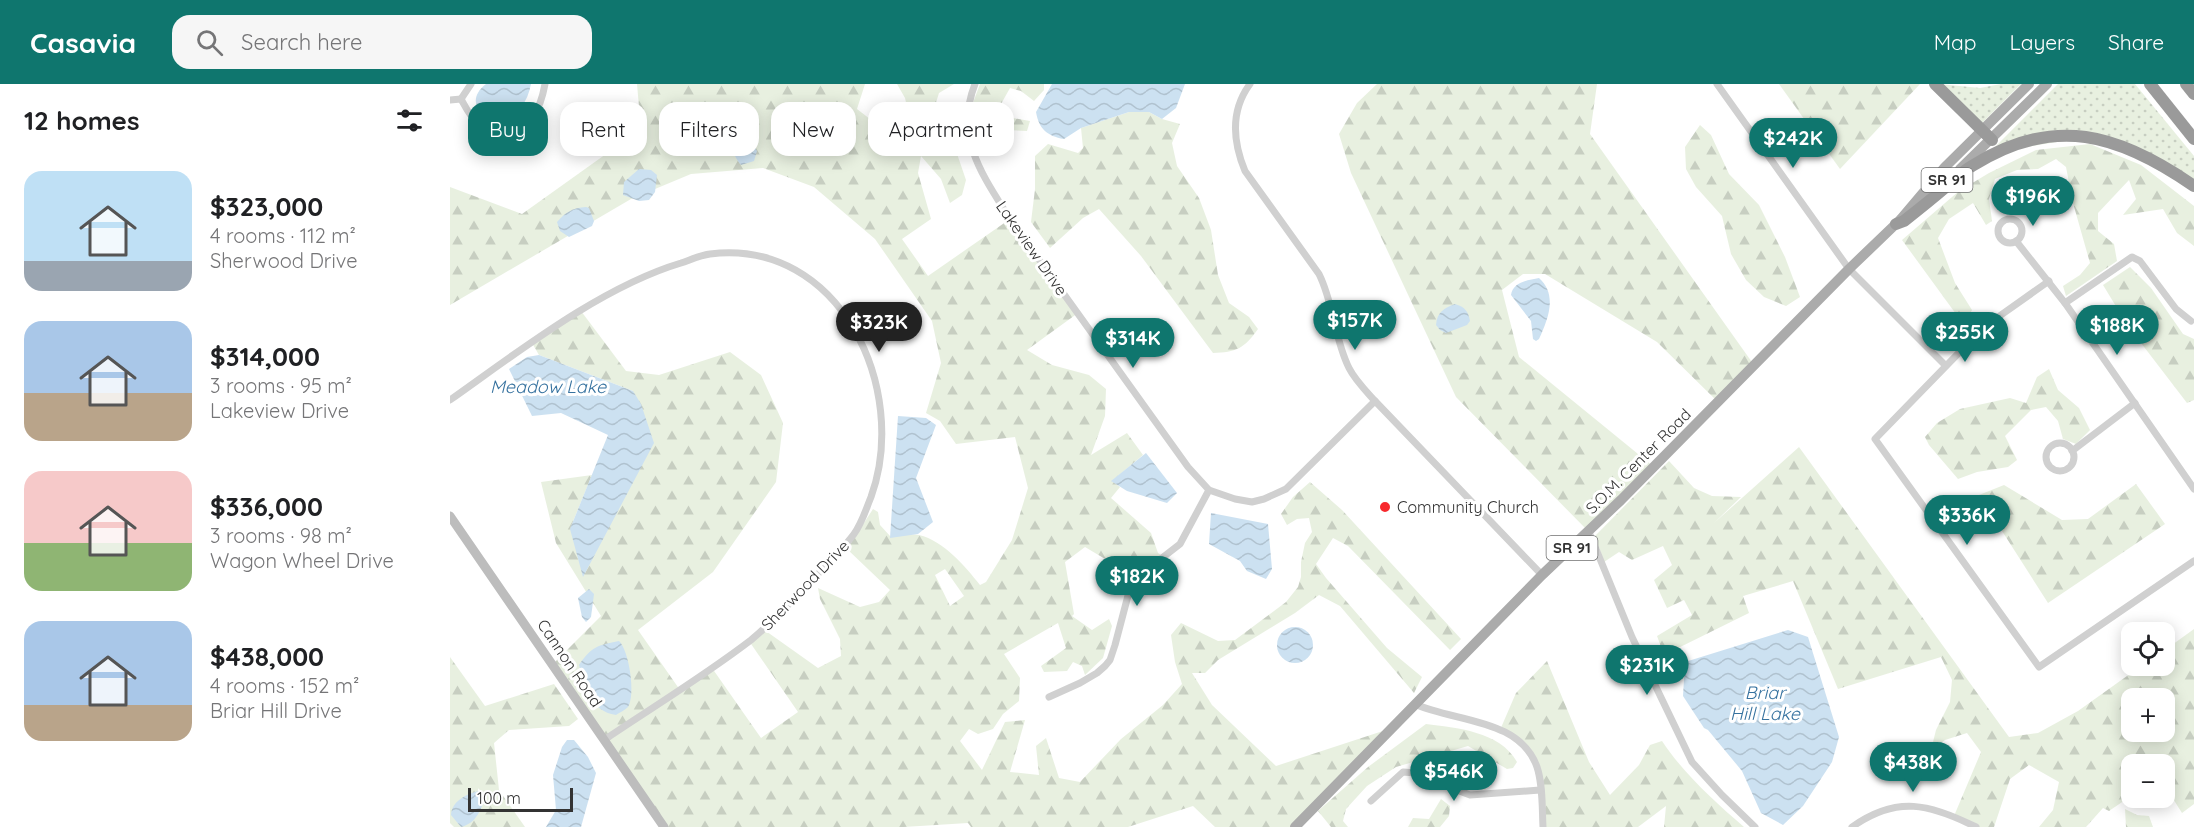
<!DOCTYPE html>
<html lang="en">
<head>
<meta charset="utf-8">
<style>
	body { margin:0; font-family:Quicksand,sans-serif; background:#f6f6f6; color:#202124; height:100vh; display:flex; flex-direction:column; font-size:22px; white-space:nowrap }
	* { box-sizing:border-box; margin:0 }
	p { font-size:20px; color:#757577 }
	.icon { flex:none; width:33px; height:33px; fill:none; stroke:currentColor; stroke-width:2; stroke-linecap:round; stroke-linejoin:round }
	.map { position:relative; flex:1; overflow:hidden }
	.drawer { display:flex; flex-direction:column; background:#fff; width:450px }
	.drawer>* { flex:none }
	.top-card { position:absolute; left:18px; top:18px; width:570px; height:54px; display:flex; gap:12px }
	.buttons { position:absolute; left:1671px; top:538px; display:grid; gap:12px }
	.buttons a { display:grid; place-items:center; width:54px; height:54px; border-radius:12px; background:#fff; box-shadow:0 3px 15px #0003; font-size:30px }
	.scale { position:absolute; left:18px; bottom:15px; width:105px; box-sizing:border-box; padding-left:6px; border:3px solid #333; border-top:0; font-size:16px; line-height:21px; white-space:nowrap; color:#333; -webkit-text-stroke:4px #fff; paint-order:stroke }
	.price { position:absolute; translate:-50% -51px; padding:0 14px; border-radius:21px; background:#0f766e; color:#fff; font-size:20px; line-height:39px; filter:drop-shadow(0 2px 3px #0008) }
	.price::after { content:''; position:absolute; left:50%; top:36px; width:18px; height:14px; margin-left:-9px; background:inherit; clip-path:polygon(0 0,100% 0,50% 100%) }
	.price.selected { background:#222; color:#fff }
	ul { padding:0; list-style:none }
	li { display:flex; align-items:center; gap:18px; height:150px; padding:0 24px }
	li span { display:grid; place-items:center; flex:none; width:168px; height:120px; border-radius:18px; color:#555 }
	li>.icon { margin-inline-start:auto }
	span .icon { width:72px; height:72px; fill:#fffc; stroke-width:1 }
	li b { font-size:26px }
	h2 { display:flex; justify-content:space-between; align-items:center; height:72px; padding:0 24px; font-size:26px }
	.chip { padding:0 21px; border-radius:18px; background:#fff; box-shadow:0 3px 15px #0003; font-size:21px; line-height:54px }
	.chip.selected { background:#0f766e; color:#fff }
	header { display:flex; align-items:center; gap:36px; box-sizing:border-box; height:84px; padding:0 30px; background:#0f766e; color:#fff }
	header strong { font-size:28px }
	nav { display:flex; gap:33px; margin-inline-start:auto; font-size:21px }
	.search { width:420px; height:54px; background:#f6f6f6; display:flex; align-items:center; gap:15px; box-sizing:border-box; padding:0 21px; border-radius:18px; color:#757577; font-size:22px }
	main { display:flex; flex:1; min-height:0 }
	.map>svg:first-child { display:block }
</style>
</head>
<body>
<header>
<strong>Casavia</strong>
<div class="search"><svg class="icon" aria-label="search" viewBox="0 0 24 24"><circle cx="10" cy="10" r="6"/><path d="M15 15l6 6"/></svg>Search here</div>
<nav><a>Map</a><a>Layers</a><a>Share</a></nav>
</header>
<main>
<section class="drawer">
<h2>12 homes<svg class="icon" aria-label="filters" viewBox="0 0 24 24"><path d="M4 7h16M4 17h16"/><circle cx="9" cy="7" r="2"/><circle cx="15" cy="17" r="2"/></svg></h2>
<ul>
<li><span style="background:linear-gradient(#bfe0f5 75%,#9aa5b1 0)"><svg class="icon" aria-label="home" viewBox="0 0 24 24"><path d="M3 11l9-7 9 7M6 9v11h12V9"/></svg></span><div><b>$323,000</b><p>4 rooms · 112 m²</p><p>Sherwood Drive</p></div></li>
<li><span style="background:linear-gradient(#a9c7e8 60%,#b9a48a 0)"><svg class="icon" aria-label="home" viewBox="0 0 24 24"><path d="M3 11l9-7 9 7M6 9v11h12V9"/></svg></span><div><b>$314,000</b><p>3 rooms · 95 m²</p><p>Lakeview Drive</p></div></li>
<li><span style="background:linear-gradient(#f6c9c9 60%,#8fb573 0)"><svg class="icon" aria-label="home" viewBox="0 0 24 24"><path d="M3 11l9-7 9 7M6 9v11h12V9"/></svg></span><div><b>$336,000</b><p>3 rooms · 98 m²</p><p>Wagon Wheel Drive</p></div></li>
<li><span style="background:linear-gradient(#a9c7e8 70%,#b9a48a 0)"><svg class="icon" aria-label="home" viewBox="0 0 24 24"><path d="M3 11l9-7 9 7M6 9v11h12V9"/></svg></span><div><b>$438,000</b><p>4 rooms · 152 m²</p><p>Briar Hill Drive</p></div></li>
</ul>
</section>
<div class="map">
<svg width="1744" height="743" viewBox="0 0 1744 743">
	<defs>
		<pattern id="green-dots" width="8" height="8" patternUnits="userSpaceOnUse" patternTransform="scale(1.5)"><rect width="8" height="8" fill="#e8f0e0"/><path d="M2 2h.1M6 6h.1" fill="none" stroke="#c7cec1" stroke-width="1.8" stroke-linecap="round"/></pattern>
		<pattern id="forest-firs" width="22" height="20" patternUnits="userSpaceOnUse" patternTransform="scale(1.5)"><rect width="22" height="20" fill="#e8f0e0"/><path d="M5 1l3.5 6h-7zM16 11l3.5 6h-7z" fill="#c7cec1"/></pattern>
		<pattern id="water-waves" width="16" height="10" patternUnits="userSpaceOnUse" patternTransform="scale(1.5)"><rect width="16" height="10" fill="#cce1f1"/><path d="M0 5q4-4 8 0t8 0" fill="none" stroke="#b0c2cf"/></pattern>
	</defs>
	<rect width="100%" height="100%" fill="#fff"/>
	<g fill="url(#green-dots)">
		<polygon points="1489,0 1530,4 1551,0 1571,0 1531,40"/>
		<polygon points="1608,0 1685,0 1744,72 1744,97 1650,51 1539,69"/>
	</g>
	<g fill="url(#forest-firs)" fill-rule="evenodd">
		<path d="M 187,0 L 415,0 L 407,25 L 442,52 L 460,36 L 455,14 L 447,0 L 504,0 L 489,9 L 484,25 L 504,61 L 516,96 L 512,111 L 500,119 L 491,95 L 471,72 L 468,89 L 481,135 L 452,155 L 478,192 L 560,135 L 628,229 L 577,266 L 602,281 L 639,291 L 656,305 L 655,332 L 641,371 L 677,349 L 693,371 L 662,397 L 670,403 L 661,414 L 701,449 L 708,469 L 714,473 L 687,494 L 635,463 L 615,478 L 624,530 L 622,532 L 642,546 L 659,535 L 662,542 L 653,574 L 635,591 L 632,582 L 623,578 L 617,587 L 594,588 L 591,582 L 616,564 L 608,539 L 554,570 L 570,594 L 569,617 L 553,630 L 543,645 L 528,650 L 519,645 L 510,657 L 532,686 L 555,638 L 575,636 L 560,688 L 589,691 L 586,662 L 596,654 L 609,694 L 630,698 L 671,655 L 713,621 L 732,600 L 725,578 L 721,551 L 731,539 L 768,557 L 785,556 L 836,518 L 848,503 L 851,493 L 851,478 L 855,459 L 862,448 L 859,434 L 847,435 L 837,441 L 831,430 L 843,413 L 860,398 L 892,426 L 1011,555 L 1000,566 L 898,462 L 883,454 L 866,480 L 876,494 L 937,564 L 972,593 L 964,609 L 890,522 L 869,511 L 845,529 L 768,576 L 755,589 L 742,589 L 762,621 L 826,682 L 942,644 L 845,743 L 765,743 L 743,722 L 678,743 L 521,743 L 518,739 L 454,743 L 214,743 L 103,580 L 151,532 L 106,459 L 91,398 L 142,391 L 120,445 L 183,307 L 89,271 L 82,259 L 131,227 L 176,287 L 209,291 L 280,268 L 311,291 L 333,339 L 326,398 L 263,488 L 188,546 L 230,606 L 262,584 L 311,654 L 348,628 L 299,557 L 313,545 L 368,584 L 391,572 L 390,555 L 370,515 L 368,504 L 410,523 L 429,518 L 440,506 L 397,465 L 423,425 L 428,428 L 430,441 L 440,452 C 449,451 461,449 469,451 C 494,457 515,482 530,501 L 536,498 L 562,456 L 578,404 L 565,353 L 506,360 L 490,337 L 476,329 L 491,279 L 482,237 L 425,155 L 364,103 L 313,84 L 241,90 L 181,115 L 0,221 L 0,103 L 72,130 L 191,45 ZM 495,485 L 514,512 L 500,522 L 485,491 Z"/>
		<polygon points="530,0 594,0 594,6 584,17 571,7 560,4 551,20 563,34 580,37 577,47 555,46 536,55 521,52 521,24"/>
		<polygon points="927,0 1147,0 1140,50 1304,281 1268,318 1207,258 1095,190 1073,190 1052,206 1069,273 1204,383 1139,448 1006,313 901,89 889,50 907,19"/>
		<polygon points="1329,0 1470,0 1390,85"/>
		<path d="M 679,28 L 699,28 L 712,35 L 730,40 L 722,59 L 727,82 L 749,114 L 761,146 L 768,191 L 779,219 L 799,233 L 808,245 C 794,265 786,268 763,269 L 691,172 L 649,125 L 633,134 L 600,164 L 581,138 L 585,105 L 585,72 L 598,60 L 628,69 L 633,64 L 631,44 Z"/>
		<polygon points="1250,41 1261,51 1279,90 1309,121 1335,173 1350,213 1336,222 1314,213 1296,196 1281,170 1272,132 1246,103 1236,85 1235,63"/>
		<polygon points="1640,60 1691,81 1744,122 1744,162 1727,149 1713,125 1673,131 1686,115 1679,96 1648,129 1648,147 1664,160 1667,177 1616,212 1613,202 1630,191 1640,179 1623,119 1616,83 1606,75 1588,85 1567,86 1545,95 1539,115 1542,137 1536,141 1523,119 1499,135 1488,154 1505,199 1522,226 1514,241 1452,156 1509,107 1539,89 1586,66"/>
		<polygon points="1680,183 1701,204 1733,250 1744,255 1744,316 1737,319 1678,242 1653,201"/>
		<polygon points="1599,285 1608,306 1629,324 1640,346 1626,360 1613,355 1608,337 1596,323 1581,326 1555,352 1567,376 1558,383 1527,388 1508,395 1479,361 1475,353 1487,339 1510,325 1560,314 1576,319 1587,293"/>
		<path d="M 1349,363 L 1559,653 L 1588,649 L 1628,627 L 1691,582 L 1714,582 L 1715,566 L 1744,545 L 1744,720 L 1732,729 L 1715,702 L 1714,681 L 1682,681 L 1681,712 L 1659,727 L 1653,724 L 1636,743 L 1589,743 L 1603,726 L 1609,698 L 1579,681 L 1560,695 L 1544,743 L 1526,743 L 1504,732 L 1531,668 L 1517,649 L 1495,656 L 1481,666 L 1486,646 L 1500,618 L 1502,596 L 1491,573 L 1388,605 L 1343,497 L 1293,512 L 1299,529 L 1214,571 L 1207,552 L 1242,531 L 1234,516 L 1217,524 L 1204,496 L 1222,481 L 1213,462 L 1182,476 L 1169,468 L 1154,478 L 1145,452 L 1219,377 L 1244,404 L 1262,412 L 1291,413 L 1264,439 ZM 1682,615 L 1714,615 L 1714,648 L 1682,648 Z"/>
		<polygon points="1686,400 1715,440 1598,519 1529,411 1554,401 1612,436 1638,435"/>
		<polygon points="0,573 35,622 104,600 128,635 119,642 59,646 44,659 49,706 75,743 4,743 0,739"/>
		<path d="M 1097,577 L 1139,678 L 1160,711 L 1189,681 L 1200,661 L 1212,657 C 1234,690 1264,717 1294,743 L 1214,743 L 1216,722 L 1188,743 L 1093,743 L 1087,683 L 1078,669 L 1050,646 L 1066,609 Z"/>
		<path d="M 976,640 C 1006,644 1050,647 1067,678 L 1063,684 L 1057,685 L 1018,662 L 946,683 L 917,702 L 896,725 L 893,737 L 898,743 L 881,743 L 868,727 L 918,683 Z"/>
		<polygon points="991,715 1000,722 999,732 990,743 958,743 963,734 979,735"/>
		<polygon points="1675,725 1687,731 1699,732 1703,743 1676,743"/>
	</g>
	<g fill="url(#water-waves)">
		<path d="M 36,0 L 81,0 C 70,59 0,28 36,0 Z"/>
		<path d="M 602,0 L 735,0 L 726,24 L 712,35 L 699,28 L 679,28 L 631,44 L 614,55 C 597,52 589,45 586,28 Z"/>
		<path d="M 294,49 L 303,49 L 302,60 L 307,67 L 304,77 L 291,81 C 280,68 282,59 294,49 Z"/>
		<polygon points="189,85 201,86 207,91 205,108 199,116 189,117 173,111 174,98"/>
		<path d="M 136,123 L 139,124 L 144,137 L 142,142 L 119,153 L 110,147 L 107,138 C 116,128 122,124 136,123 Z"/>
		<path d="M 1089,194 C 1108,211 1098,235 1089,255 L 1086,257 L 1083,255 L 1081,237 L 1061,211 C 1063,198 1078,196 1089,194 Z"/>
		<path d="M 1005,220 C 1015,223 1018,227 1020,237 L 1017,241 L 996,249 L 990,246 L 986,241 C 987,228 994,224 1005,220 Z"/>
		<polygon points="89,271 183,307 191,320 204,359 133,493 120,445 158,351 111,329 82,332 59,285 77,273"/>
		<polygon points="448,332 476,334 486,341 466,394 483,438 468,450 440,454"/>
		<polygon points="696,369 727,409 717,419 677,407 661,397"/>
		<polygon points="761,429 818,440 822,485 816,495 797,487 790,477 759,460"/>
		<polygon points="139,505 144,510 141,533 136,538 132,533 128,514"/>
		<circle cx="845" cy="561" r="18"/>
		<polygon points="1338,546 1358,553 1389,653 1382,678 1353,722 1333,741 1311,729 1292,687 1258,646 1254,644 1233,612 1235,578"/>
		<path d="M 169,557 C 179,566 186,611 178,623 C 175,626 169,629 166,631 C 140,627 136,604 129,581 C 141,563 148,561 169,557 Z"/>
		<polygon points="117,656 124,656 138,673 146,689 131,743 96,743 106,726 103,691 112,663"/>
		<path d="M 29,707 L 33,708 L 36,713 C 30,726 27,739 11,743 L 1,731 C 2,717 16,710 29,707 Z"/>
	</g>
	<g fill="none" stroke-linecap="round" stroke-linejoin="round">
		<g stroke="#d0d0d0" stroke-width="7">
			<path d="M 525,0 C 504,53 533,92 560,135 L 738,383 L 759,406 L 785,415 L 802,418 L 814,415 L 836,405 L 925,317"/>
			<path d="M 800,0 C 780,27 783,58 795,87 L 869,190 C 884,220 884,254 899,284 C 905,296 916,307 925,317 L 1092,491"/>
			<polyline points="1267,0 1399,185 1495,281"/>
			<path d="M 11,15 C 15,22 20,33 27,38 C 35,44 45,44 54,43 C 83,41 90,27 95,0"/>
			<polyline points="11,15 21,0"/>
			<polyline points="0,16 11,15"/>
			<circle cx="1560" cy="147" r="12"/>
			<polyline points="1566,157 1615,219 1744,405"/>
			<polyline points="1599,197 1534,243 1425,355 1589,583 1744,477"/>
			<polyline points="1615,219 1682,173 1690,177 1726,225 1741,237"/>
			<path d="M 0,316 C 68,268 151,203 231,179 C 240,176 251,171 260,170 C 390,154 460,305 421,413 C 416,425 412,439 404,450 C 392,466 377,481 363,495 C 343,516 323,538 301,556 C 254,592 203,623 154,656"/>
			<circle cx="1610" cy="373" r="14"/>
			<polyline points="1622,367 1685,319"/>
			<polyline points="1139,448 1182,553 1242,678 1272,711 1305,743"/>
			<polyline points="599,613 630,599 647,589 655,582 660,576 665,561 680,504 694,488 730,460 759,406"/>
			<path d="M 965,620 C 1004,638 1070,634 1087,683 C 1093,701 1092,724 1093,743"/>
			<polyline points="921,717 953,688 979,690 1004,705 1020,711 1090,706"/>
			<path d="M 1402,743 C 1447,711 1480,720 1526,743"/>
		</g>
		<polyline stroke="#bdbdbd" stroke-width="9" points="0,432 214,743"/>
		<g stroke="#ababab" stroke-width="10">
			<polyline points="1510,85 1597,0"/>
			<polyline points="1451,135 1495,83 1579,0"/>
			<polyline points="845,743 1092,491 1171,416 1399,185 1450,136"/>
		</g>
		<g stroke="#9a9a9a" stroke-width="12">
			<polyline points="1485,0 1542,56"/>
			<polyline points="1700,0 1744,55"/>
			<polyline points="1736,0 1744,10"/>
			<path d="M 1446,140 L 1454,137 C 1468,126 1483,114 1497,102 C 1505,96 1513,87 1522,82 C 1604,30 1669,50 1744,102"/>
		</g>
	</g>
	<circle fill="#f7282d" stroke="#fff" stroke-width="2" cx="935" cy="423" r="6"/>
	<g text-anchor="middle" stroke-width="6" stroke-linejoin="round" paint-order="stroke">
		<g fill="#fff" stroke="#707070" stroke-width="1.5">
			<rect x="1471.5" y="84" width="51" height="24" rx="4.5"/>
			<rect x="1096.5" y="452" width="51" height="24" rx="4.5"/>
		</g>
		<g font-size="15" font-weight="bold" fill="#333">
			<text x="1497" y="101">SR 91</text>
			<text x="1122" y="469">SR 91</text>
		</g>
		<g font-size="16" fill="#333" stroke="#fff">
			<text transform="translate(582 164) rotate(55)" y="6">Lakeview Drive</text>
			<text transform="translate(1188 377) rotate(-45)" y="6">S.O.M. Center Road</text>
			<text transform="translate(355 501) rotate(-46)" y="6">Sherwood Drive</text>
			<text transform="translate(120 579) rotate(56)" y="6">Cannon Road</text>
		</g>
		<g font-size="16" fill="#333" stroke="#fff" text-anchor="start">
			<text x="947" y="429">Community Church</text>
		</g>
		<g font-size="18" font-style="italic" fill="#36729f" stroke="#fff">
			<text x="98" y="309">Meadow Lake</text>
			<text x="1315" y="615">Briar<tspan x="1315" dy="21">Hill Lake</tspan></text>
		</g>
	</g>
</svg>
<div class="buttons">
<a><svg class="icon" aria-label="locate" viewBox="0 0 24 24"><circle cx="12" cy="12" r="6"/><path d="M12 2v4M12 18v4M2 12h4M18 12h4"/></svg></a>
<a>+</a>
<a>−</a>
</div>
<div class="scale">100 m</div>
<b class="price" style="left:1343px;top:85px">$242K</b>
<b class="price" style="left:1583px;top:143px">$196K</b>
<b class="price" style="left:905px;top:267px">$157K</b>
<b class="price selected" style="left:429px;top:269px">$323K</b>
<b class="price" style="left:1667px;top:272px">$188K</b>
<b class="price" style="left:1515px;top:279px">$255K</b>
<b class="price" style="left:683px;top:285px">$314K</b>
<b class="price" style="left:1517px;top:462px">$336K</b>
<b class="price" style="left:687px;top:523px">$182K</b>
<b class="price" style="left:1197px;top:612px">$231K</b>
<b class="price" style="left:1463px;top:709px">$438K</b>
<b class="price" style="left:1004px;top:718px">$546K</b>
<div class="top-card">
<a class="chip selected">Buy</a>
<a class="chip">Rent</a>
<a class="chip">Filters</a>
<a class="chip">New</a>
<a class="chip">Apartment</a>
</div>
</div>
</main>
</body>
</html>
